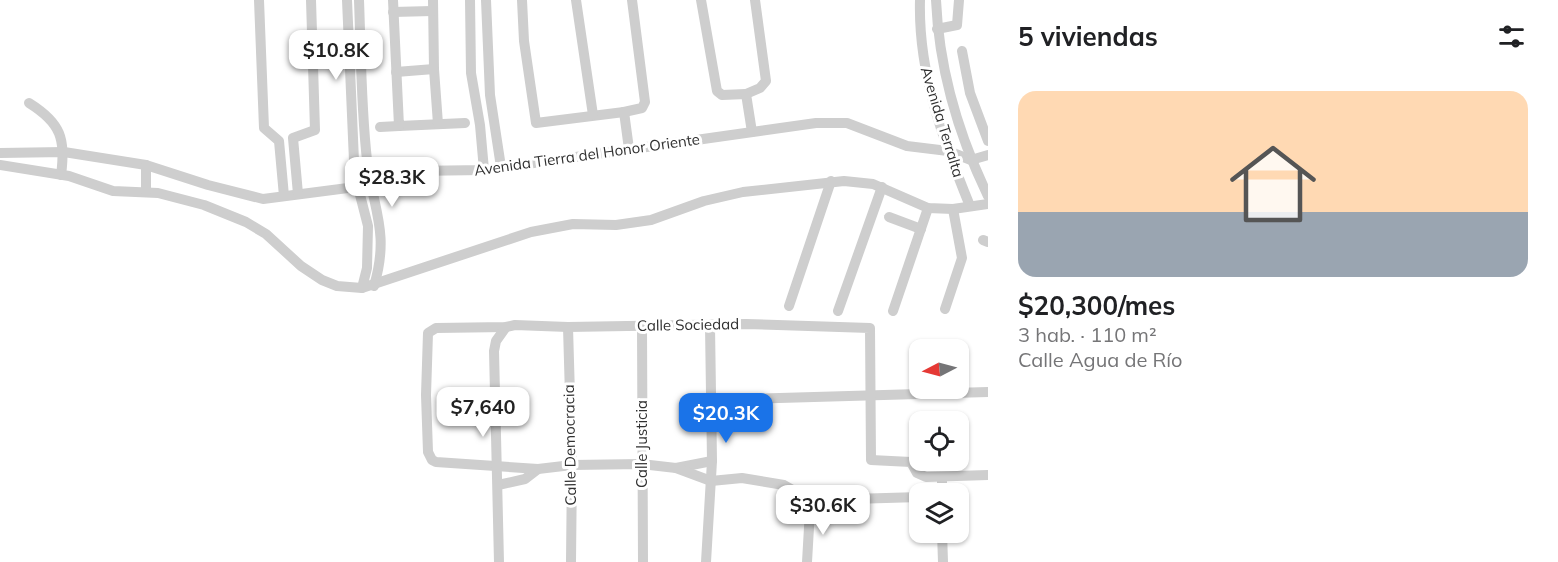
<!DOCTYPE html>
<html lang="es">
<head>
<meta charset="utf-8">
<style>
	body { margin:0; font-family:Mulish,sans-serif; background:#f2f2f2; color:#202124; height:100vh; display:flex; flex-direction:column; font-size:22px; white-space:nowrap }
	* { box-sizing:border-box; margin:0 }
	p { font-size:20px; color:#757577 }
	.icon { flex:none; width:33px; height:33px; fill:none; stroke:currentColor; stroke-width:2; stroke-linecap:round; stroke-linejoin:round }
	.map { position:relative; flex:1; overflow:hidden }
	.sheet { display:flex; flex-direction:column; background:#fff; width:570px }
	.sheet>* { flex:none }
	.needle { width:39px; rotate:264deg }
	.fabs { position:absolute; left:909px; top:339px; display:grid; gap:12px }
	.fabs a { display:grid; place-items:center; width:60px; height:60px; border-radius:12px; background:#fff; box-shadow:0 2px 4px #0004; font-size:30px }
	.price { position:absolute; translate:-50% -51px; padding:0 14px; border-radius:12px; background:#fff; color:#222; font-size:20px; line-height:39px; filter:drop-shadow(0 2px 3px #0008) }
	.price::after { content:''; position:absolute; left:50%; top:36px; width:18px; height:14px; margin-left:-9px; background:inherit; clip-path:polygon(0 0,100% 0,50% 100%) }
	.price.selected { background:#1a73e8; color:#fff }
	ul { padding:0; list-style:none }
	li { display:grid; align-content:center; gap:12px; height:318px; padding:0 30px }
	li+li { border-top:2px solid #e0e0e0 }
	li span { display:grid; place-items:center; height:186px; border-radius:18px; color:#555 }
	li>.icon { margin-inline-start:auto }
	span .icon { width:108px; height:108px; fill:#fffc; stroke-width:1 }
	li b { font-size:26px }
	h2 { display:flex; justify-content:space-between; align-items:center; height:72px; padding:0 30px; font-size:26px }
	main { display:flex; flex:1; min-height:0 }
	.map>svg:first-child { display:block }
</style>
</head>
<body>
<main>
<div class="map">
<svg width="988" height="562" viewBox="0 0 988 562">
	<rect width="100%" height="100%" fill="#fff"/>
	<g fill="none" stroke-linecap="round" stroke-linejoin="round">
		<g stroke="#cecece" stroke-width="10">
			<polyline points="259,0 264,128 279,141 284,196"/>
			<polyline points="347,0 354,161 358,187 368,226 367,268 362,288"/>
			<path d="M 359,0 C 361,53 361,107 367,160 C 373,210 390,232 374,286"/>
			<polyline points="393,0 399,126 465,123"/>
			<polyline points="433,0 434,69 438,124"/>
			<polyline points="470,0 471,73 480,125 484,170"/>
			<polyline points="486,0 490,95 501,167"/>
			<polyline points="522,0 524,41 536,123 624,112"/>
			<polyline points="576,0 593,115"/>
			<polyline points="701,0 717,91 722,95 746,94"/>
			<path d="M 920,0 C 918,73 943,140 970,206"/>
			<path d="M 936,0 C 939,69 958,134 988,196"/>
			<polyline points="393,12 432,11"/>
			<polyline points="937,29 957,25 959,0"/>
			<polyline points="962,51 970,93 988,141"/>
			<polyline points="396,72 434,69"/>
			<path d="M 29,103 C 61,123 66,139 61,175"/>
			<polyline points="380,127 399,126"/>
			<polyline points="752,132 746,94 760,88 766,81 755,0"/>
			<polyline points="629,149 624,112 642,108 645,102 632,0"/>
			<polyline points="0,153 64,152 146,165 208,185 263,199 371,185 391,176 412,171 484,170 816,123 847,123 907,146 948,151 971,160 988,155"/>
			<polyline points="0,165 69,176 113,191 158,193 204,205 246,222 266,234 301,266 322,280 337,286 362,288 531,232 573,224 616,225 651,220 704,201 743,192 844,181 873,184 928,208 953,209 988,204"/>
			<polyline points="146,165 146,192"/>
			<polyline points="298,194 293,138 315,130 311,0"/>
			<polyline points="889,217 921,229"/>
			<polyline points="983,240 988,242"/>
			<polyline points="789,306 831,181"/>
			<polyline points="945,309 962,258 953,209"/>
			<polyline points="838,311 882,187"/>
			<polyline points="893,311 928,208"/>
			<polyline points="568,327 572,465 571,562"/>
			<polyline points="642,327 643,562"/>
			<polyline points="711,400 988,392"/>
			<polyline points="676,468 712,461"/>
			<polyline points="498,485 525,479 538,469"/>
			<polyline points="942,494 942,477"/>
			<polyline points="810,510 805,497 784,485 742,478 711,481 676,468 641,464 572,465 538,469 436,462 432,460 428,452 426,395 428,333 436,328 506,327 515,325 568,327 746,324 870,328 871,460 911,462 917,473 926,477 988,475"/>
			<polyline points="942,532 943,562"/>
			<polyline points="499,562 494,351 496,341 506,327"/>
			<polyline points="706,562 712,461 710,326"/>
			<polyline points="807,562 810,510 818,500 920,497"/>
		</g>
	</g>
	<g text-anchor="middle" stroke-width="6" stroke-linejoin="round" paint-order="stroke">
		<g font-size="15" fill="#313131" stroke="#fff">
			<text transform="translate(942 122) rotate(73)" y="5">Avenida Terralta</text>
			<text transform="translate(587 155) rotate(-8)" y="5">Avenida Tierra del Honor Oriente</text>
			<text transform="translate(688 325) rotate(-1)" y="5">Calle Sociedad</text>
			<text transform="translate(642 444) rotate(-90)" y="5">Calle Justicia</text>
			<text transform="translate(570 445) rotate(-91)" y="5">Calle Democracia</text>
		</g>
	</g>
</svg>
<div class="fabs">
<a><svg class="needle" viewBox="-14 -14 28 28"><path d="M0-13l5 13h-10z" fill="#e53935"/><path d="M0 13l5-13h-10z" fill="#757577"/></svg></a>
<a><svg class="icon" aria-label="locate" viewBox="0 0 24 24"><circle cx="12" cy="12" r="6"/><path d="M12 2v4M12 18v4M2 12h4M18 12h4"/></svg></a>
<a><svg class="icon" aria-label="layers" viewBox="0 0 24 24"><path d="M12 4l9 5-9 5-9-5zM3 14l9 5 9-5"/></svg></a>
</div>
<b class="price" style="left:336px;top:81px">$10.8K</b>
<b class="price" style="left:392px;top:208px">$28.3K</b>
<b class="price" style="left:483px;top:438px">$7,640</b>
<b class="price selected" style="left:726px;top:444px">$20.3K</b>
<b class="price" style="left:823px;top:536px">$30.6K</b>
</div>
<section class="sheet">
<h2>5 viviendas<svg class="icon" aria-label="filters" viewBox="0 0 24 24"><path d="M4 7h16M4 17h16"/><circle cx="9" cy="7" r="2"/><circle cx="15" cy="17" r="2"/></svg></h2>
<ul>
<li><span style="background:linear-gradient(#ffd9b3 65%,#9aa5b1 0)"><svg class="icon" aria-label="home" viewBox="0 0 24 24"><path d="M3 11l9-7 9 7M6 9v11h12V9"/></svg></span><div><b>$20,300/mes</b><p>3 hab. · 110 m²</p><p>Calle Agua de Río</p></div></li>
</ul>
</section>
</main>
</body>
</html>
